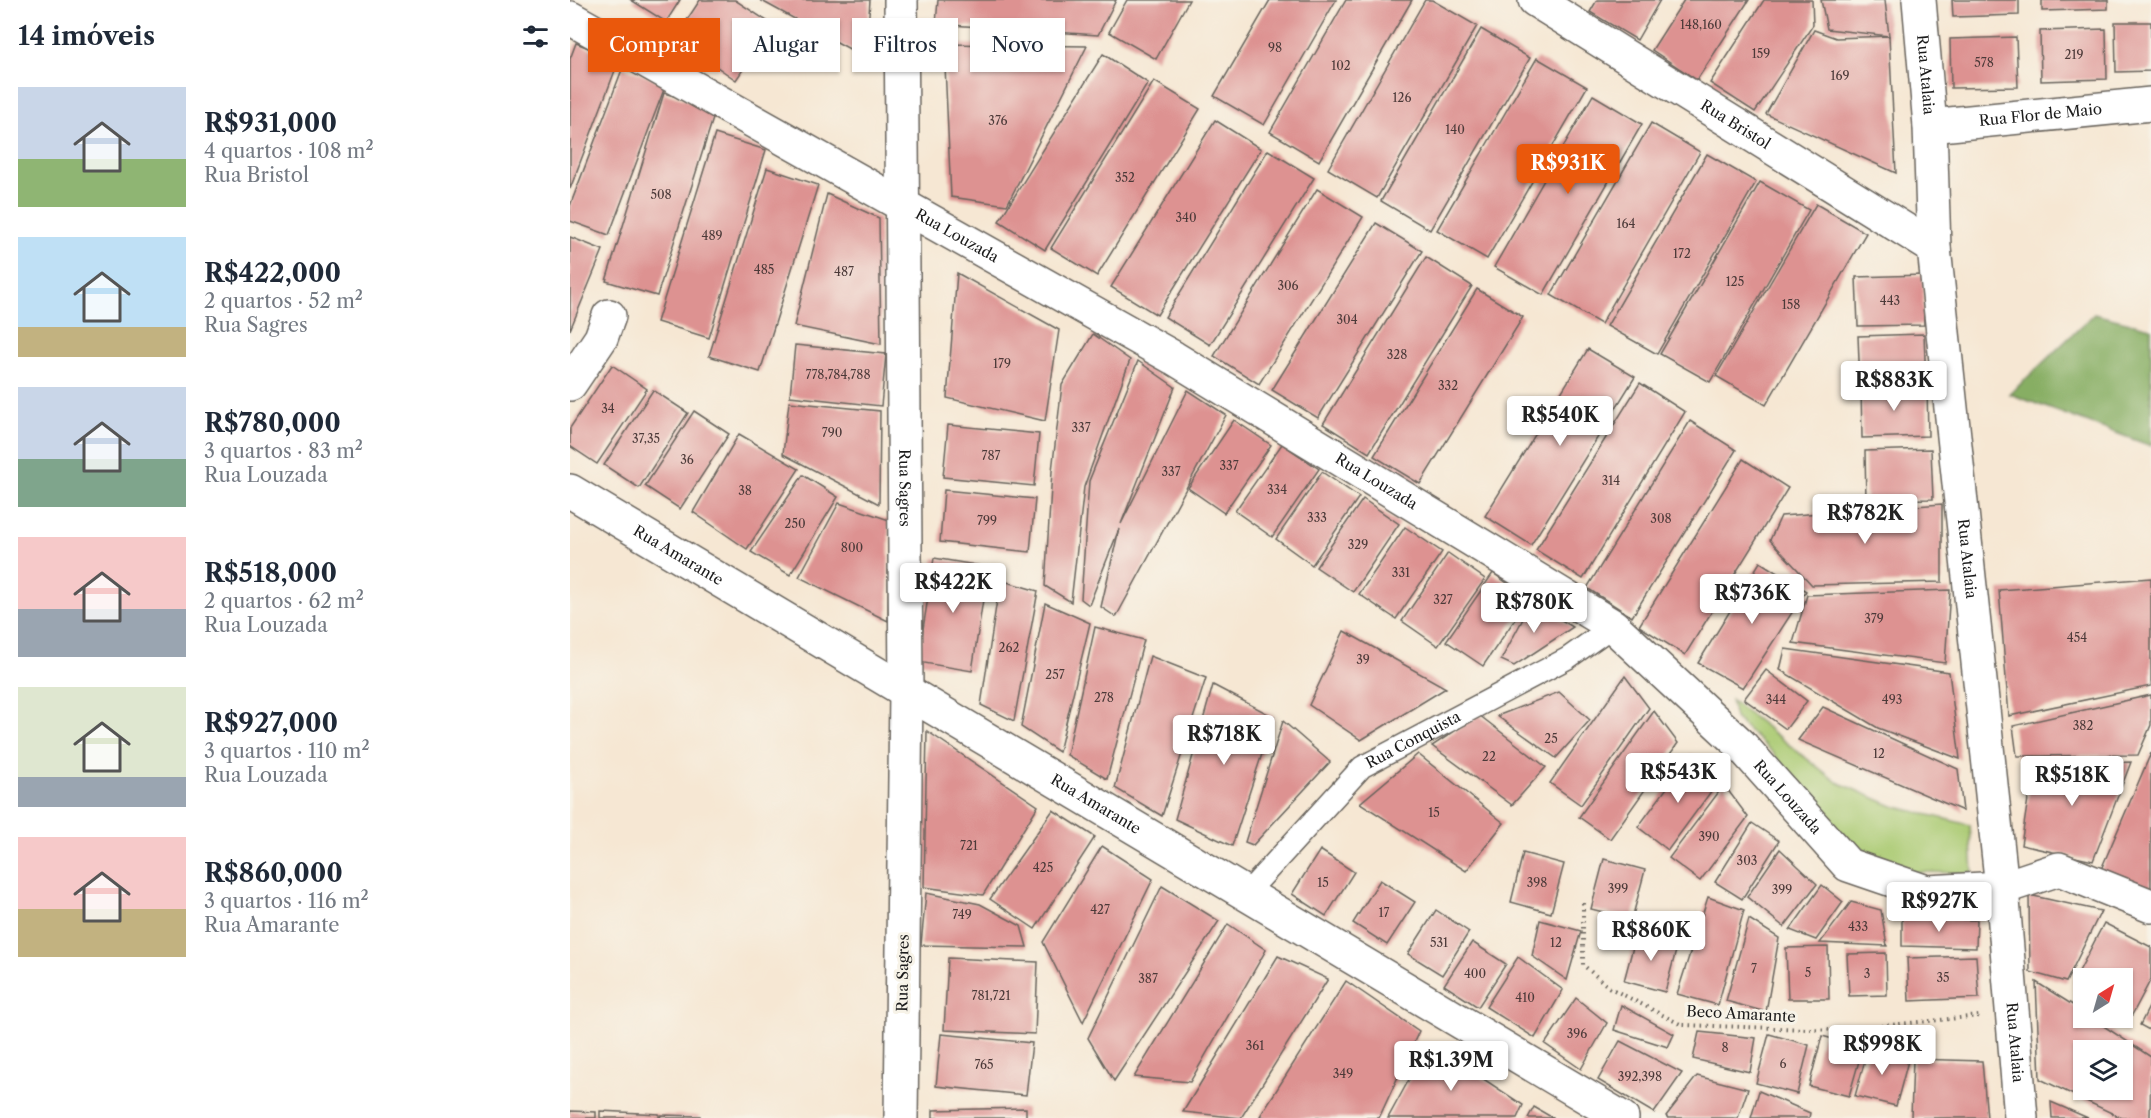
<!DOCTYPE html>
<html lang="pt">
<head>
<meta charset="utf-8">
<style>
	body { margin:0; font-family:"Libre Caslon Text",serif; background:#f6f6f7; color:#1f2937; height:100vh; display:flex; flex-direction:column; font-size:22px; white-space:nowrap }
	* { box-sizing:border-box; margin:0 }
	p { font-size:20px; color:#747a83 }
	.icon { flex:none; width:33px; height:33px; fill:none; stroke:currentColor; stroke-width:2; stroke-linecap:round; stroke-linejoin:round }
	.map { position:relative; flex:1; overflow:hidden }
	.side { display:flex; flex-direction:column; background:#fff; width:570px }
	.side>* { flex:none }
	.hud { position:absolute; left:18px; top:18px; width:570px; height:54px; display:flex; gap:12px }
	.needle { width:39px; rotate:37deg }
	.tools { position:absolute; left:1503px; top:968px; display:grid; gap:12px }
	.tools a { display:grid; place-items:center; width:60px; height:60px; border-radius:0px; background:#fff; box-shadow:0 2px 4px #0004; font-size:30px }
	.price { position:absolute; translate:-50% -51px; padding:0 14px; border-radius:6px; background:#fff; color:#222; font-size:20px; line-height:39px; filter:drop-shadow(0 2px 3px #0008) }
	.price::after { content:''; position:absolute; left:50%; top:36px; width:18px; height:14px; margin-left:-9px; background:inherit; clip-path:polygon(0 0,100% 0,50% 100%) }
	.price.active { background:#ea580c; color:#fff }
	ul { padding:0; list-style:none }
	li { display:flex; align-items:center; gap:18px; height:150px; padding:0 18px }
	li span { display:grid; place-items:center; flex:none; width:168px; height:120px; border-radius:0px; color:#555 }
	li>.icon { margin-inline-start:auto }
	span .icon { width:72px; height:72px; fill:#fffc; stroke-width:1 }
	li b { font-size:26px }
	h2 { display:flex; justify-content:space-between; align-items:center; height:72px; padding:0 18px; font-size:26px }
	.chip { padding:0 21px; border-radius:0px; background:#fff; box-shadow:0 2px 4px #0004; font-size:21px; line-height:54px }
	.chip.active { background:#ea580c; color:#fff }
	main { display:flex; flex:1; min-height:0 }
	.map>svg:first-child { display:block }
</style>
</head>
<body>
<main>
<section class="side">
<h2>14 imóveis<svg class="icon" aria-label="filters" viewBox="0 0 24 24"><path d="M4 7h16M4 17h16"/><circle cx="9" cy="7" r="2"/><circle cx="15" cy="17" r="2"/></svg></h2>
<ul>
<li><span style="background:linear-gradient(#c9d6e8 60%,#8fb573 0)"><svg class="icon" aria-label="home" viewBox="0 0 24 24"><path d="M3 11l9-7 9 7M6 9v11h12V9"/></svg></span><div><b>R$931,000</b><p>4 quartos · 108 m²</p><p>Rua Bristol</p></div></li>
<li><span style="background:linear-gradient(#bfe0f5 75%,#c2b280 0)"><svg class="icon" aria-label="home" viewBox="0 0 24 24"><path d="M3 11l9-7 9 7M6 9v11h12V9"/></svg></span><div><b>R$422,000</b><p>2 quartos · 52 m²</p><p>Rua Sagres</p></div></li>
<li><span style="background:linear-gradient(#c9d6e8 60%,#7fa58c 0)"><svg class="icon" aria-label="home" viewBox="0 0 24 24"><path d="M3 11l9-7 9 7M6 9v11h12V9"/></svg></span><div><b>R$780,000</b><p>3 quartos · 83 m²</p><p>Rua Louzada</p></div></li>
<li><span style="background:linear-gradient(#f6c9c9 60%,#9aa5b1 0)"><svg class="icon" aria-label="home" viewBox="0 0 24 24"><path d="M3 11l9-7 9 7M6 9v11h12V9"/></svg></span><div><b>R$518,000</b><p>2 quartos · 62 m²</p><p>Rua Louzada</p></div></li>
<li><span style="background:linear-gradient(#dfe7d0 75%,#9aa5b1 0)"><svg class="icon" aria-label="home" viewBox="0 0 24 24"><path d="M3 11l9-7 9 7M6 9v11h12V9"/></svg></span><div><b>R$927,000</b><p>3 quartos · 110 m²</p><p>Rua Louzada</p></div></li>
<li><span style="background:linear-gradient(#f6c9c9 60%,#c2b280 0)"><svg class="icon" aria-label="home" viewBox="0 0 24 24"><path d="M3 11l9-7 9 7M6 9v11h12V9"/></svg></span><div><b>R$860,000</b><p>3 quartos · 116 m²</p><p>Rua Amarante</p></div></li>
</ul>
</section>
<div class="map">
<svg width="1581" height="1118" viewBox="0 0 1581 1118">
	<rect width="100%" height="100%" fill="#f7f3e8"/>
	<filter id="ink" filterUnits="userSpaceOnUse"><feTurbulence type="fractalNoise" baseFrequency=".0167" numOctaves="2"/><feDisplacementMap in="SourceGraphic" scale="12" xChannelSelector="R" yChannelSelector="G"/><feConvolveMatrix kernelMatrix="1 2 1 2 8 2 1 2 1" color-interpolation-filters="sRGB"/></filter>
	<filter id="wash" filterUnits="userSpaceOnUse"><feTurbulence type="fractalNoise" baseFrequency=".008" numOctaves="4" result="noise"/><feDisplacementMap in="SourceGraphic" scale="24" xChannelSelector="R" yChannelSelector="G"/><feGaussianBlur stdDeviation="1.35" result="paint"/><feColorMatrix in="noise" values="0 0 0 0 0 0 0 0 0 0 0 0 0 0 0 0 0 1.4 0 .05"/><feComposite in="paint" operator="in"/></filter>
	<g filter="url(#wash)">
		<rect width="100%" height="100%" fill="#f6e7d3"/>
		<polygon fill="#aaca72" stroke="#637347" stroke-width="1.5" points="1161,700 1267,782 1323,806 1400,825 1403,873 1338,872 1289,847 1244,812 1203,753 1165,718"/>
		<polygon fill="#87ae64" stroke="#526540" stroke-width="1.5" points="1524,314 1581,328 1581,446 1440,394"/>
		<g id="blocks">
			<g fill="#dd9291" fill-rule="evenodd">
				<polygon points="61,0 110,0 96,22"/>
				<polygon points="130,0 165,0 203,25 166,80 105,38"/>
				<polygon points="190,0 300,0 296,58"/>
				<polygon points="368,0 546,0 528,35 366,24"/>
				<polygon points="557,0 619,0 586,59 539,32"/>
				<polygon points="700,0 766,0 694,125 644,96"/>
				<polygon points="776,0 842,0 749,161 700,132"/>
				<polygon points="855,0 862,0 907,26 807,198 758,169"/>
				<polygon points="1027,0 1090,0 1067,40 1020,12"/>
				<polygon points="1114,0 1179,0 1127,80 1082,50"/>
				<polygon points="1194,0 1242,0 1243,25 1185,112 1140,83"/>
				<polygon points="1251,0 1315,0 1319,36 1257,29"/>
				<polygon points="1382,0 1449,0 1449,15 1383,17"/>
				<polygon points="1472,0 1538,0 1538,9 1472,11"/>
				<polygon points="1545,22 1581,22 1581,71 1546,72"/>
				<polygon points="911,29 960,58 860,230 811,201"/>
				<polygon points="1536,29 1537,79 1471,81 1470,31"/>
				<polygon points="1244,30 1266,38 1319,36 1326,173 1196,114"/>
				<polygon points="1446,37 1448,87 1381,88 1380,39"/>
				<polygon points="6,43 49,60 0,189 0,59"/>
				<polygon points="374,44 517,46 437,205 381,197"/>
				<polygon points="533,54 578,83 475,250 429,221"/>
				<polygon points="967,58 1017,87 917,259 867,230"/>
				<polygon points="53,67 96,84 39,235 0,221 0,206"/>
				<polygon points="584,81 630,109 527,276 481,248"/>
				<polygon points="94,93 146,109 87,296 36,281"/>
				<polygon points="1023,95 1072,124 973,295 924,267"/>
				<polygon points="645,120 691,149 587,315 541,287"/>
				<polygon points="1081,123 1130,152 1031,324 981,295"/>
				<polygon points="145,134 196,150 139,338 87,322"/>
				<polygon points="698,150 744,178 640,345 595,317"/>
				<polygon points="1137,154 1186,182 1087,354 1037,326"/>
				<polygon points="197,168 248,185 190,372 139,356"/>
				<polygon points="1190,182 1239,210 1140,382 1090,354"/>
				<polygon points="747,189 793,217 689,384 644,356"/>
				<polygon points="257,194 309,218 311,344 224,326"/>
				<polygon points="1246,204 1296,233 1196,405 1146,376"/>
				<polygon points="806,223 852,251 748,418 702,390"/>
				<polygon points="0,237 33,250 0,330"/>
				<polygon points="856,257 902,286 799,453 753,424"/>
				<polygon points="387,273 489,330 475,421 377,398"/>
				<polygon points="1353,275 1354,325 1288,326 1286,277"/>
				<polygon points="907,289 953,317 850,484 804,456"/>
				<polygon points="523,334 560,360 514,487 501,602 475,586 482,471 492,385"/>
				<polygon points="1354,334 1356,384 1290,385 1288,336"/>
				<polygon points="225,345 316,354 311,406 220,396"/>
				<polygon points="1018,349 1065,377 961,545 915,516"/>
				<polygon points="568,361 605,387 551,524 618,390 656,415 546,617 531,607 549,529 519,605 511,599 519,481"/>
				<polygon points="42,365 77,389 27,464 0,446 0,428"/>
				<polygon points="1070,383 1115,412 1013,579 966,550"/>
				<polygon points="1357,386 1358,436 1292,438 1291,388"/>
				<polygon points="83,390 118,413 69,488 34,465"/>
				<polygon points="219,402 310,411 309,504 213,454"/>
				<polygon points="124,411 159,434 110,509 75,486"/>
				<polygon points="664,420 701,445 654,513 618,488"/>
				<polygon points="1120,421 1166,450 1062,617 1017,588"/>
				<polygon points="378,425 469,434 464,486 373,477"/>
				<polygon points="169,434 229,469 177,549 123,512"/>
				<polygon points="712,444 749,469 702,537 665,511"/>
				<polygon points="1361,449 1363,499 1296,500 1295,451"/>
				<polygon points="1173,459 1218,488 1115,655 1069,626"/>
				<polygon points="752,472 789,497 742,565 706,539"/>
				<polygon points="233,475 268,497 220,575 181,552"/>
				<polygon points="374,490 465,499 460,552 370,542"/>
				<polygon points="793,499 829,524 783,592 746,567"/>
				<polygon points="269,503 319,520 318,621 229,577"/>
				<polygon points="1372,504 1372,582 1242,585 1200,540 1211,516"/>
				<polygon points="835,527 872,552 826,619 789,594"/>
				<polygon points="878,553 915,579 868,646 832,621"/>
				<polygon points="364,558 418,567 402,671 348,662"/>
				<polygon points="1190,562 1236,591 1173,688 1128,663"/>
				<polygon points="923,573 959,599 913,666 876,641"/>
				<polygon points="1581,578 1581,686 1439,716 1429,590"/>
				<polygon points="430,580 468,591 444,721 411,705"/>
				<polygon points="1380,590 1375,663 1223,643 1237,595"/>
				<polygon points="962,602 1003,627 944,666 931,660"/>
				<polygon points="475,603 520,623 489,752 451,727"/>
				<polygon points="525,627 574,640 537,779 497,755"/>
				<polygon points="774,631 876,688 791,740 739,705"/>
				<polygon points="1215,649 1379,672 1390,759 1308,728 1210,670"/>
				<polygon points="580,656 636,678 592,816 545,788"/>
				<polygon points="1196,670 1237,701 1216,729 1174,699"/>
				<polygon points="1055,676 1079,708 1011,805 980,783"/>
				<polygon points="643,685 704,717 662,846 605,819"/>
				<polygon points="989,692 1020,720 986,758 927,716"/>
				<polygon points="1581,695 1581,725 1568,755 1447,756 1443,726"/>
				<polygon points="1253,707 1388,769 1393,811 1228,740"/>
				<polygon points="1084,711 1108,743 1040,839 1009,817"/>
				<polygon points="909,715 976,767 942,805 862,746"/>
				<polygon points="713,721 760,762 683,845 675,842"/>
				<polygon points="357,731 468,806 413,895 354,887"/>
				<polygon points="1581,753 1581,896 1529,874"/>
				<polygon points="848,754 934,823 896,871 790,803"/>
				<polygon points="1122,754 1145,786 1098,850 1068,827"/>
				<polygon points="1561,762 1523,861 1451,845 1463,766"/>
				<polygon points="1154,785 1178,817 1130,881 1099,858"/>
				<polygon points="483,810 525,837 465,929 420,899"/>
				<polygon points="1182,823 1209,841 1172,899 1145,882"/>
				<polygon points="532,846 583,879 513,1022 473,942"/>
				<polygon points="1210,849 1247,884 1214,927 1177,897"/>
				<polygon points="750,850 784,872 756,916 722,894"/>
				<polygon points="953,853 994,864 981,913 941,902"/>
				<polygon points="1034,859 1075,870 1062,919 1021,909"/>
				<polygon points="810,880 845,902 817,945 783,923"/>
				<polygon points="1252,885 1273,902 1246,940 1220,930"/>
				<polygon points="592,886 649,921 544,1081 518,1038"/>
				<polygon points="356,893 410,904 451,926 457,947 351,945"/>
				<polygon points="1459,895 1531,911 1496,982 1460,972"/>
				<polygon points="1138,897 1174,910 1148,1005 1107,994"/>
				<polygon points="1281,902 1311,910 1317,946 1250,943"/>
				<polygon points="866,910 899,932 872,975 838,954"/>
				<polygon points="1332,918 1407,920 1406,948 1332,946"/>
				<polygon points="1179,919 1209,938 1196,1012 1156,1001"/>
				<polygon points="970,920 1011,931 997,980 962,956"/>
				<polygon points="1534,923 1581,947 1581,979 1562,1015 1552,1010 1552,978 1514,978 1514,989 1503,983"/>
				<polygon points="658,924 696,950 620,1082 564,1077"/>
				<polygon points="1067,932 1108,943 1095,992 1054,981"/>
				<polygon points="902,942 936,964 908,1007 874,985"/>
				<polygon points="1258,947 1259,999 1218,999 1216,948"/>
				<polygon points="1316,953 1317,995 1279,996 1277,954"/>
				<polygon points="708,956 758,979 671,1118 613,1112"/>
				<polygon points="1406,956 1409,998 1339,1001 1337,958"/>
				<polygon points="948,957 993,990 965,1038 916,1007"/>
				<polygon points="378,958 468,962 465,1034 374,1030"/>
				<polygon points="776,981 849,1031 809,1118 697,1118 690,1116"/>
				<path d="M 1466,982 L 1514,1012 L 1514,1017 L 1520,1017 L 1581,1057 L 1580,1118 L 1552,1118 L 1470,1079 ZM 1514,1050 L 1552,1050 L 1552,1089 L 1514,1089 Z"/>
				<polygon points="1006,998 1037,1023 1011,1069 975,1044"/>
				<polygon points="1581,1003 1581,1031 1570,1025"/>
				<polygon points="1051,1005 1104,1034 1098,1047 1044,1030"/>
				<polygon points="1129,1032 1186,1038 1180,1072 1123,1059"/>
				<polygon points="371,1034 462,1043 456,1095 366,1086"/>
				<polygon points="1199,1034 1239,1045 1227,1094 1186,1083"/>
				<polygon points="1252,1036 1293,1047 1279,1096 1239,1086"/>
				<polygon points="1050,1041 1112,1073 1084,1113 1028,1080"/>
				<polygon points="859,1043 953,1105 947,1118 818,1118"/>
				<polygon points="1299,1046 1339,1057 1326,1106 1285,1096"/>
				<polygon points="1343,1059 1412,1061 1417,1118 1341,1118"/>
				<polygon points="1127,1076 1178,1089 1168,1118 1098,1118 1096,1116"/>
				<polygon points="1189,1091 1240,1113 1239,1118 1181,1118"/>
				<polygon points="1481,1102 1518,1118 1482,1118"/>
				<polygon points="964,1107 983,1118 958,1118"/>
				<polygon points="456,1108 456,1118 363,1118 363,1110"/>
				<polygon points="0,1111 26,1112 26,1118 0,1118"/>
				<polygon points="30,1111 89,1114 89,1118 30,1118"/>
				<polygon points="91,1115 130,1116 130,1118 90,1118"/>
			</g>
		</g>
	</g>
	<g filter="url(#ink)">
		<use href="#blocks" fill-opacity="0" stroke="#68635c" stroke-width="1.5"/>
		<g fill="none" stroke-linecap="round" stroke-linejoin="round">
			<defs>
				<g id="service">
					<path id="s1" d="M 676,894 L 792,767 L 998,658 L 1043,626"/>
				</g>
				<g id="minor">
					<path id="s2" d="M 965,0 L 1364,248"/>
					<path id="s3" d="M 1349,0 L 1360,126 L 1364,248 L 1432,888 L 1451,1118"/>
					<path id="s4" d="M 0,18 L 604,358 L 1043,626 L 1170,744 L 1278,865 L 1357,892 L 1432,888 L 1489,869 L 1581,906"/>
					<path id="s5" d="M 1360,126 L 1581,104"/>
					<polyline points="0,384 31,338 39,316"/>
					<path id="s6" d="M 0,491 L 1052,1118"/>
				</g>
				<g id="tertiary">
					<path id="s7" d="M 331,0 L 336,691 L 331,1118"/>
				</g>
			</defs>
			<use href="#service" stroke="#68635c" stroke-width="24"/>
			<use href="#minor" stroke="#68635c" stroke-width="36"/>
			<use href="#tertiary" stroke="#68635c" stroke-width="36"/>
			<polyline stroke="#68635c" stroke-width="4" stroke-dasharray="1.5 4.5" stroke-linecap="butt" points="1013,903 1013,965 1040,988 1112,1025 1270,1030 1409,1016"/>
			<use href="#service" stroke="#fff" stroke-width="21"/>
			<use href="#minor" stroke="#fff" stroke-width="33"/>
			<use href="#tertiary" stroke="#fff" stroke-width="33"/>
		</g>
	</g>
	<g text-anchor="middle" stroke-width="6" stroke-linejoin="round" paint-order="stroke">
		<g font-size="12" fill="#4c3a39">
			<text x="1131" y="29">148,160</text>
			<text x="705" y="52">98</text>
			<text x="1191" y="58">159</text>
			<text x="1504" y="59">219</text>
			<text x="1414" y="67">578</text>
			<text x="771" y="70">102</text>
			<text x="1270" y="80">169</text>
			<text x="832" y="102">126</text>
			<text x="428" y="125">376</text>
			<text x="885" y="134">140</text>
			<text x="555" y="182">352</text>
			<text x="91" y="199">508</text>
			<text x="616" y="222">340</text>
			<text x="1056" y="228">164</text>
			<text x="142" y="240">489</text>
			<text x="1112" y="258">172</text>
			<text x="194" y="274">485</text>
			<text x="274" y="276">487</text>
			<text x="1165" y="286">125</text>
			<text x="718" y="290">306</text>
			<text x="1320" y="305">443</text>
			<text x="1221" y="309">158</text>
			<text x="777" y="324">304</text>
			<text x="827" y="359">328</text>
			<text x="432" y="368">179</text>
			<text x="268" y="379">778,784,788</text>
			<text x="878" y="390">332</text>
			<text x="38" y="413">34</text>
			<text x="511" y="432">337</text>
			<text x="262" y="437">790</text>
			<text x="76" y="443">37,35</text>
			<text x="421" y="460">787</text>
			<text x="117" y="464">36</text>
			<text x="659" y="470">337</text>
			<text x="601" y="476">337</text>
			<text x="1041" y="485">314</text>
			<text x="707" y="494">334</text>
			<text x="175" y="495">38</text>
			<text x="747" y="522">333</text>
			<text x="1091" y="523">308</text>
			<text x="417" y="525">799</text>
			<text x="225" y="528">250</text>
			<text x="788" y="549">329</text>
			<text x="282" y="552">800</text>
			<text x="831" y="577">331</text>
			<text x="873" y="604">327</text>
			<text x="1304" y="623">379</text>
			<text x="1507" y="642">454</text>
			<text x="439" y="652">262</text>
			<text x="793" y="664">39</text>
			<text x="485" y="679">257</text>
			<text x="534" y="702">278</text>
			<text x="1206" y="704">344</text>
			<text x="1322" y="704">493</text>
			<text x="1513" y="730">382</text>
			<text x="981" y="743">25</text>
			<text x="1309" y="758">12</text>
			<text x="919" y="761">22</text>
			<text x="864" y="817">15</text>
			<text x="1139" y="841">390</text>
			<text x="399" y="850">721</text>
			<text x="1177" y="865">303</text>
			<text x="473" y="872">425</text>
			<text x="753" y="887">15</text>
			<text x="967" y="887">398</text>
			<text x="1048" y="893">399</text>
			<text x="1212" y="894">399</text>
			<text x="530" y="914">427</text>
			<text x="814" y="917">17</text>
			<text x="392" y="919">749</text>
			<text x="1288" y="931">433</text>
			<text x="869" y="947">531</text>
			<text x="986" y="947">12</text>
			<text x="1184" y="973">7</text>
			<text x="1238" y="977">5</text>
			<text x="905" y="978">400</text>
			<text x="1297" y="978">3</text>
			<text x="1373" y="982">35</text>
			<text x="578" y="983">387</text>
			<text x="421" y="1000">781,721</text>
			<text x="955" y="1002">410</text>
			<text x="1007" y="1038">396</text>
			<text x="685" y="1050">361</text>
			<text x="1155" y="1052">8</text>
			<text x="1213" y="1068">6</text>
			<text x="414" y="1069">765</text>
			<text x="773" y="1078">349</text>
			<text x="1070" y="1081">392,398</text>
		</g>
		<g font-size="15" fill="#1c1c1c" stroke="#f7f3e8">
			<text dy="5" stroke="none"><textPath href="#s3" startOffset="75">Rua Atalaia</textPath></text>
			<text dy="5" stroke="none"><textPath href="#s5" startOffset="111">Rua Flor de Maio</textPath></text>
			<text dy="5" stroke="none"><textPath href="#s2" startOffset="236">Rua Bristol</textPath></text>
			<text dy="5" stroke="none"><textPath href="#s4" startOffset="444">Rua Louzada</textPath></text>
			<text dy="5" stroke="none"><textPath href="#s4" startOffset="930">Rua Louzada</textPath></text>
			<text dy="5" stroke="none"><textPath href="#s7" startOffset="488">Rua Sagres</textPath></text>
			<text dy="5" stroke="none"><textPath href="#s6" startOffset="126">Rua Amarante</textPath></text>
			<text dy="5" stroke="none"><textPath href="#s3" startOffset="561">Rua Atalaia</textPath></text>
			<text dy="5" stroke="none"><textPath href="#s1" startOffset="230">Rua Conquista</textPath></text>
			<text dy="5" stroke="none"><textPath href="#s4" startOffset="1452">Rua Louzada</textPath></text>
			<text dy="5" stroke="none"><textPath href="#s6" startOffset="612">Rua Amarante</textPath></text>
			<text transform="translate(333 973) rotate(-89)" y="5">Rua Sagres</text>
			<text transform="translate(1171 1014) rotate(3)" y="5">Beco Amarante</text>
			<text dy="5" stroke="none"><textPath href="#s3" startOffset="1047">Rua Atalaia</textPath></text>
		</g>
	</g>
</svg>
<div class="tools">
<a><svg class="needle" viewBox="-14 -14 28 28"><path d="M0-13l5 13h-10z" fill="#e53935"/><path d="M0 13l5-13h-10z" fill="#747a83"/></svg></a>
<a><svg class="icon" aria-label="layers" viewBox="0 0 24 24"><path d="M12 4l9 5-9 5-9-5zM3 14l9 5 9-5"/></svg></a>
</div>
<b class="price active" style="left:998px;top:195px">R$931K</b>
<b class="price" style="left:1324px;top:412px">R$883K</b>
<b class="price" style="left:990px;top:447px">R$540K</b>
<b class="price" style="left:1295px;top:545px">R$782K</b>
<b class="price" style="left:383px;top:614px">R$422K</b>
<b class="price" style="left:1182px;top:625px">R$736K</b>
<b class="price" style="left:964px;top:634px">R$780K</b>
<b class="price" style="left:654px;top:766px">R$718K</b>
<b class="price" style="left:1108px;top:804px">R$543K</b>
<b class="price" style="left:1502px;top:807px">R$518K</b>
<b class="price" style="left:1369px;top:933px">R$927K</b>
<b class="price" style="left:1081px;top:962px">R$860K</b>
<b class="price" style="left:1312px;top:1076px">R$998K</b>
<b class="price" style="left:881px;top:1092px">R$1.39M</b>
<div class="hud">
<a class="chip active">Comprar</a>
<a class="chip">Alugar</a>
<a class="chip">Filtros</a>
<a class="chip">Novo</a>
</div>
</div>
</main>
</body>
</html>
